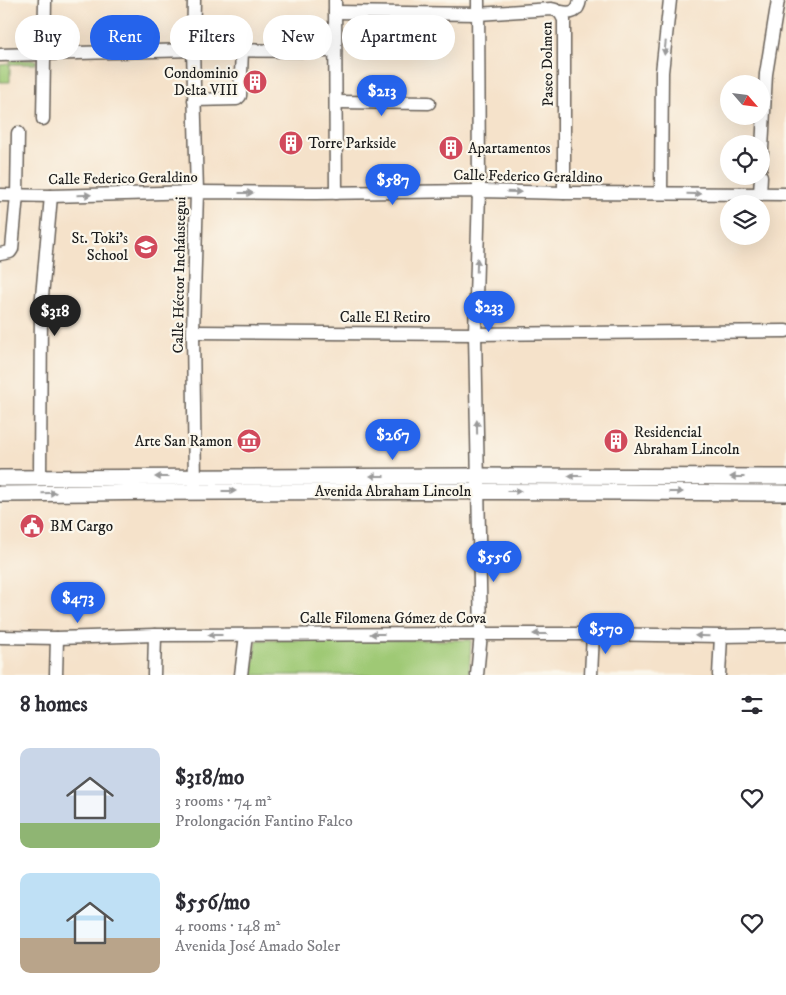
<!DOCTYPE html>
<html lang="en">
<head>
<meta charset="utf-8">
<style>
	body { margin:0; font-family:"IM FELL DW Pica",serif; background:#f2f2f3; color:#2b2b33; height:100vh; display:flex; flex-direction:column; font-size:19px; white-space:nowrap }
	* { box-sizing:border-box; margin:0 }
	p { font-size:16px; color:#7c7c81 }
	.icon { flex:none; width:28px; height:28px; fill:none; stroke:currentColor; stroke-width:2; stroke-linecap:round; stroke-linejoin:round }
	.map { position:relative; height:675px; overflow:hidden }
	.drawer { display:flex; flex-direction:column; background:#fff; flex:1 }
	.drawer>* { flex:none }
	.banner { position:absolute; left:15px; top:15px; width:500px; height:45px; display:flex; gap:10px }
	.needle { width:32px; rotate:118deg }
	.fabs { position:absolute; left:720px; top:75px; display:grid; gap:10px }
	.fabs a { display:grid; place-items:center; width:50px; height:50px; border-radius:50%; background:#fff; box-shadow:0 5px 20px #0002; font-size:25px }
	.price { position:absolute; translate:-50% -42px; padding:0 11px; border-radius:18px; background:#2563eb; color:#fff; font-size:16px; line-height:32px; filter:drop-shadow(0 1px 2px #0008) }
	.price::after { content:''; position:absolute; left:50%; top:30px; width:15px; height:11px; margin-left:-8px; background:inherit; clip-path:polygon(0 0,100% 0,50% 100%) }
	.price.current { background:#222; color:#fff }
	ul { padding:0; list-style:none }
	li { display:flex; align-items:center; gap:15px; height:125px; padding:0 20px }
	li span { display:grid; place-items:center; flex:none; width:140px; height:100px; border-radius:10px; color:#555 }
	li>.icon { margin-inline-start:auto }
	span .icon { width:60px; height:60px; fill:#fffc; stroke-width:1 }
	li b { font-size:21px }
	h2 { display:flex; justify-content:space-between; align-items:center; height:60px; padding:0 20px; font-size:21px }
	.pill { padding:0 18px; border-radius:22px; background:#fff; box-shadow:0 5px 20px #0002; font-size:18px; line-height:45px }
	.pill.current { background:#2563eb; color:#fff }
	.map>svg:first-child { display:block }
</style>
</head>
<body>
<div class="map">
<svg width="786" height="675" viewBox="0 0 786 675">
	<rect width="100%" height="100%" fill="#fbf7ec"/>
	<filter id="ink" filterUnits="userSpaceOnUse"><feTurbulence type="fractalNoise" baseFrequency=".02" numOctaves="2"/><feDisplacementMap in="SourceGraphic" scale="10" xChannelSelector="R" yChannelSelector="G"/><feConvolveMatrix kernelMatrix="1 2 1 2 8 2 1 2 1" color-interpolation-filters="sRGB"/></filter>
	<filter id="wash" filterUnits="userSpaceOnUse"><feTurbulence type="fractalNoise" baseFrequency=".0096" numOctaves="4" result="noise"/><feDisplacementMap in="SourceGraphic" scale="20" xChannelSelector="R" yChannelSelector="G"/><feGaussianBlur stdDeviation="1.12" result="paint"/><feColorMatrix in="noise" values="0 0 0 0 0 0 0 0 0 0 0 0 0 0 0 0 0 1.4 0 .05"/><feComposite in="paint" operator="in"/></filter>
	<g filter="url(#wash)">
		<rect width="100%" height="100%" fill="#f5e2ca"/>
		<g fill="#9fc975" stroke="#5e7248">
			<polygon points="10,60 36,60 36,64 10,64 10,82 0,82 0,65 10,64"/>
			<polygon points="257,640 471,640 469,675 252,675"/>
		</g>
	</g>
	<g filter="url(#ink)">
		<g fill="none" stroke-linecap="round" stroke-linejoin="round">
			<defs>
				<g id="minor">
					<polyline points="194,0 193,50 197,192 193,332 195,485"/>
					<polyline points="335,0 336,193"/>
					<path d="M 335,12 L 478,14 L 551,9 C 559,10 561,13 564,20 L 564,193"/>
					<path d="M 561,12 C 572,14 578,12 580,0"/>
					<polyline points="0,55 193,50 335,51"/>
					<polyline points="194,100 237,99 240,96 242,51"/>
					<polyline points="336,102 429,103"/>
					<polyline points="43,119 45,0"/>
					<polyline points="761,167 766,74 778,0"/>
					<polyline points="661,193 662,72 670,0"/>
					<polyline points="760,194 761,176"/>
					<polyline points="0,195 51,196 197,192 316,193 479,191 564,193 786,194"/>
					<polyline points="0,254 10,252 12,249 17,195 18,133"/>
					<polyline points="193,332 475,334 786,331"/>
					<polyline points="40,477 41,308 51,196"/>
					<polyline points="0,637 57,638 155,635 481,634 593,634 721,636 786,635"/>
					<polyline points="56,675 57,638"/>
					<polyline points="154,675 155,635"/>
					<polyline points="241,675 246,635"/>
					<polyline points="477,675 481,634 475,334 479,191 478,0"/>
					<polyline points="591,675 593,634"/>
					<polyline points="719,675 721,636"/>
				</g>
				<g id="major">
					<polyline points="0,478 473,476 786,477"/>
					<path d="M 0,494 C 262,490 524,491 786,493"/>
				</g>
			</defs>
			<use href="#minor" stroke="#686159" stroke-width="15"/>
			<use href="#major" stroke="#686159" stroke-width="18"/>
			<use href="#minor" stroke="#fff" stroke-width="12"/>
			<use href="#major" stroke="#fff" stroke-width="15"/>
		</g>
		<defs><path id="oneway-solid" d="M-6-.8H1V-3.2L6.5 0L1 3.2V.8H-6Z" transform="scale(1.25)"/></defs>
		<g fill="#999">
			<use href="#oneway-solid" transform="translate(665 48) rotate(96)"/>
			<use href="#oneway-solid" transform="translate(514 192) rotate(2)"/>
			<use href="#oneway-solid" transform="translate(246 193)"/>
			<use href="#oneway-solid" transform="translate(694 194) rotate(2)"/>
			<use href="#oneway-solid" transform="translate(84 195) rotate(-1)"/>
			<use href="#oneway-solid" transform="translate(477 265) rotate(-88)"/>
			<use href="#oneway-solid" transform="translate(477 427) rotate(-91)"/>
			<use href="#oneway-solid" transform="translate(377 476) rotate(180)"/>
			<use href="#oneway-solid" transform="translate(575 476) rotate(-180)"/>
			<use href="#oneway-solid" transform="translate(162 477) rotate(180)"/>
			<use href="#oneway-solid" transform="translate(737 477) rotate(-180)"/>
			<use href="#oneway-solid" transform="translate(229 491)"/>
			<use href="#oneway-solid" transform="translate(514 491)"/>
			<use href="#oneway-solid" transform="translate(676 492)"/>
			<use href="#oneway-solid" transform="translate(49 493) rotate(-1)"/>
			<use href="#oneway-solid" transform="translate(377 634) rotate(180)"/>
			<use href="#oneway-solid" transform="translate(540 634) rotate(180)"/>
			<use href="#oneway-solid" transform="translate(215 635) rotate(180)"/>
			<use href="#oneway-solid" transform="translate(702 636) rotate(-179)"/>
		</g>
	</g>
	<defs>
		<symbol id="building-disc" viewBox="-11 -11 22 22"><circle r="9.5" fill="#d1495b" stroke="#fbf7ec"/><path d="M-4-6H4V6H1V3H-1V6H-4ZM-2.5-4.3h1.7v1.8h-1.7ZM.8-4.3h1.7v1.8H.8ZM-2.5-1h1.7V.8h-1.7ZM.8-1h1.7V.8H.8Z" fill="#fff"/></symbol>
		<symbol id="school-disc" viewBox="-11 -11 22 22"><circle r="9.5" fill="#d1495b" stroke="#fbf7ec"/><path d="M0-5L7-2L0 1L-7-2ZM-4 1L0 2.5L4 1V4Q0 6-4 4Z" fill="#fff"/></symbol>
		<symbol id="museum-disc" viewBox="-11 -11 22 22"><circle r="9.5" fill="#d1495b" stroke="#fbf7ec"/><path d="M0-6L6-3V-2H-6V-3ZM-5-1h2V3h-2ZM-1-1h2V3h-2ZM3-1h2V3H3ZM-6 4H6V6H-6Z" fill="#fff"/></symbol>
		<symbol id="civic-disc" viewBox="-11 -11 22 22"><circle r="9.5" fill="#d1495b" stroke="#fbf7ec"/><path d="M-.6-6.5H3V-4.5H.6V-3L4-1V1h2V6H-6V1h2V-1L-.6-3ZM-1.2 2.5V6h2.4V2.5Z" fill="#fff"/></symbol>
	</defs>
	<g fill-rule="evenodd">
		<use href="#building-disc" x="241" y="68" width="28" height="28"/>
		<use href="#building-disc" x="277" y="129" width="28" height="28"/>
		<use href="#building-disc" x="437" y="134" width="28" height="28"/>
		<use href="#school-disc" x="132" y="233" width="28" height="28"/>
		<use href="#museum-disc" x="235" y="427" width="28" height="28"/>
		<use href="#building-disc" x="602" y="427" width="28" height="28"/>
		<use href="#civic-disc" x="18" y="512" width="28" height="28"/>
	</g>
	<g text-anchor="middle" stroke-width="4.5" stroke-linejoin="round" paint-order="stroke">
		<g font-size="15" fill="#1c1c1c" stroke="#fbf7ec">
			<text transform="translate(547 64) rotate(-91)" y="5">Paseo Dolmen</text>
			<text transform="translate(528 176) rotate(1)" y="5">Calle Federico Geraldino</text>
			<text transform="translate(123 178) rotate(-1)" y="5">Calle Federico Geraldino</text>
			<text transform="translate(179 275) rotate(-89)" y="5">Calle Héctor Incháustegui</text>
			<text x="385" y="322">Calle El Retiro</text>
			<text x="393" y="496">Avenida Abraham Lincoln</text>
			<text x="393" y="623">Calle Filomena Gómez de Cova</text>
		</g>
		<g font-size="15" fill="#1c1c1c" stroke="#fbf7ec" text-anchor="start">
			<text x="238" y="78" text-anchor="end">Condominio<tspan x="238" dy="17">Delta VIII</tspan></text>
			<text x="308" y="148">Torre Parkside</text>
			<text x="468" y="153">Apartamentos</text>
			<text x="128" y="243" text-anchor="end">St. Toki's<tspan x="128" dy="17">School</tspan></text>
			<text x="634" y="437">Residencial<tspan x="634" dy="17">Abraham Lincoln</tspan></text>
			<text x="232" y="446" text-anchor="end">Arte San Ramon</text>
			<text x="50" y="531">BM Cargo</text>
		</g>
	</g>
</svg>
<div class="fabs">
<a><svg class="needle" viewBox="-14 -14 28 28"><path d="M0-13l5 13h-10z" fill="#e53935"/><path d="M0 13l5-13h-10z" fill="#7c7c81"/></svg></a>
<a><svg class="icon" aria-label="locate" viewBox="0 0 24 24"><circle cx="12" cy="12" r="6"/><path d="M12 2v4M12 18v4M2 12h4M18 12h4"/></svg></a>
<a><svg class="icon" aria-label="layers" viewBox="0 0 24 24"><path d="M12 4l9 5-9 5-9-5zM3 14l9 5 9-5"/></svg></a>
</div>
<b class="price" style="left:382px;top:117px">$213</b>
<b class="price" style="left:393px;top:206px">$587</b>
<b class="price" style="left:489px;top:333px">$233</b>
<b class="price current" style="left:55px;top:337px">$318</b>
<b class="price" style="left:393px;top:461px">$267</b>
<b class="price" style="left:494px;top:583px">$556</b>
<b class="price" style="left:78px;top:624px">$473</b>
<b class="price" style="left:606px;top:655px">$570</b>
<div class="banner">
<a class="pill">Buy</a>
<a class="pill current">Rent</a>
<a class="pill">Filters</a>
<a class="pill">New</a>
<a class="pill">Apartment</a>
</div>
</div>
<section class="drawer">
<h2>8 homes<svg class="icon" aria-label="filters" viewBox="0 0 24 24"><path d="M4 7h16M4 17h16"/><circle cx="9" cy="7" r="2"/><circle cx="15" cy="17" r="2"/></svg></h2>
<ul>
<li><span style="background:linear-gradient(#c9d6e8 75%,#8fb573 0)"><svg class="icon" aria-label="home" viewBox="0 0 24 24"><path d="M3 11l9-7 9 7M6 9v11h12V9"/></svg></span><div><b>$318/mo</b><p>3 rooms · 74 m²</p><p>Prolongación Fantino Falco</p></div><svg class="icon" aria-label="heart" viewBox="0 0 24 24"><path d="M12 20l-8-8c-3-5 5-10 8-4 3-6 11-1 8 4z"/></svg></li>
<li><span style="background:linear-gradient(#bfe0f5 65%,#b9a48a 0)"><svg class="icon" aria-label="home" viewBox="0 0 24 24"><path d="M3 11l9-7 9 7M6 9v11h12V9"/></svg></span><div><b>$556/mo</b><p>4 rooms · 148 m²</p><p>Avenida José Amado Soler</p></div><svg class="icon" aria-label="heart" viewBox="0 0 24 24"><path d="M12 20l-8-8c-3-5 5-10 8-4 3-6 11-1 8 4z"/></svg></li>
</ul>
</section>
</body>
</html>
